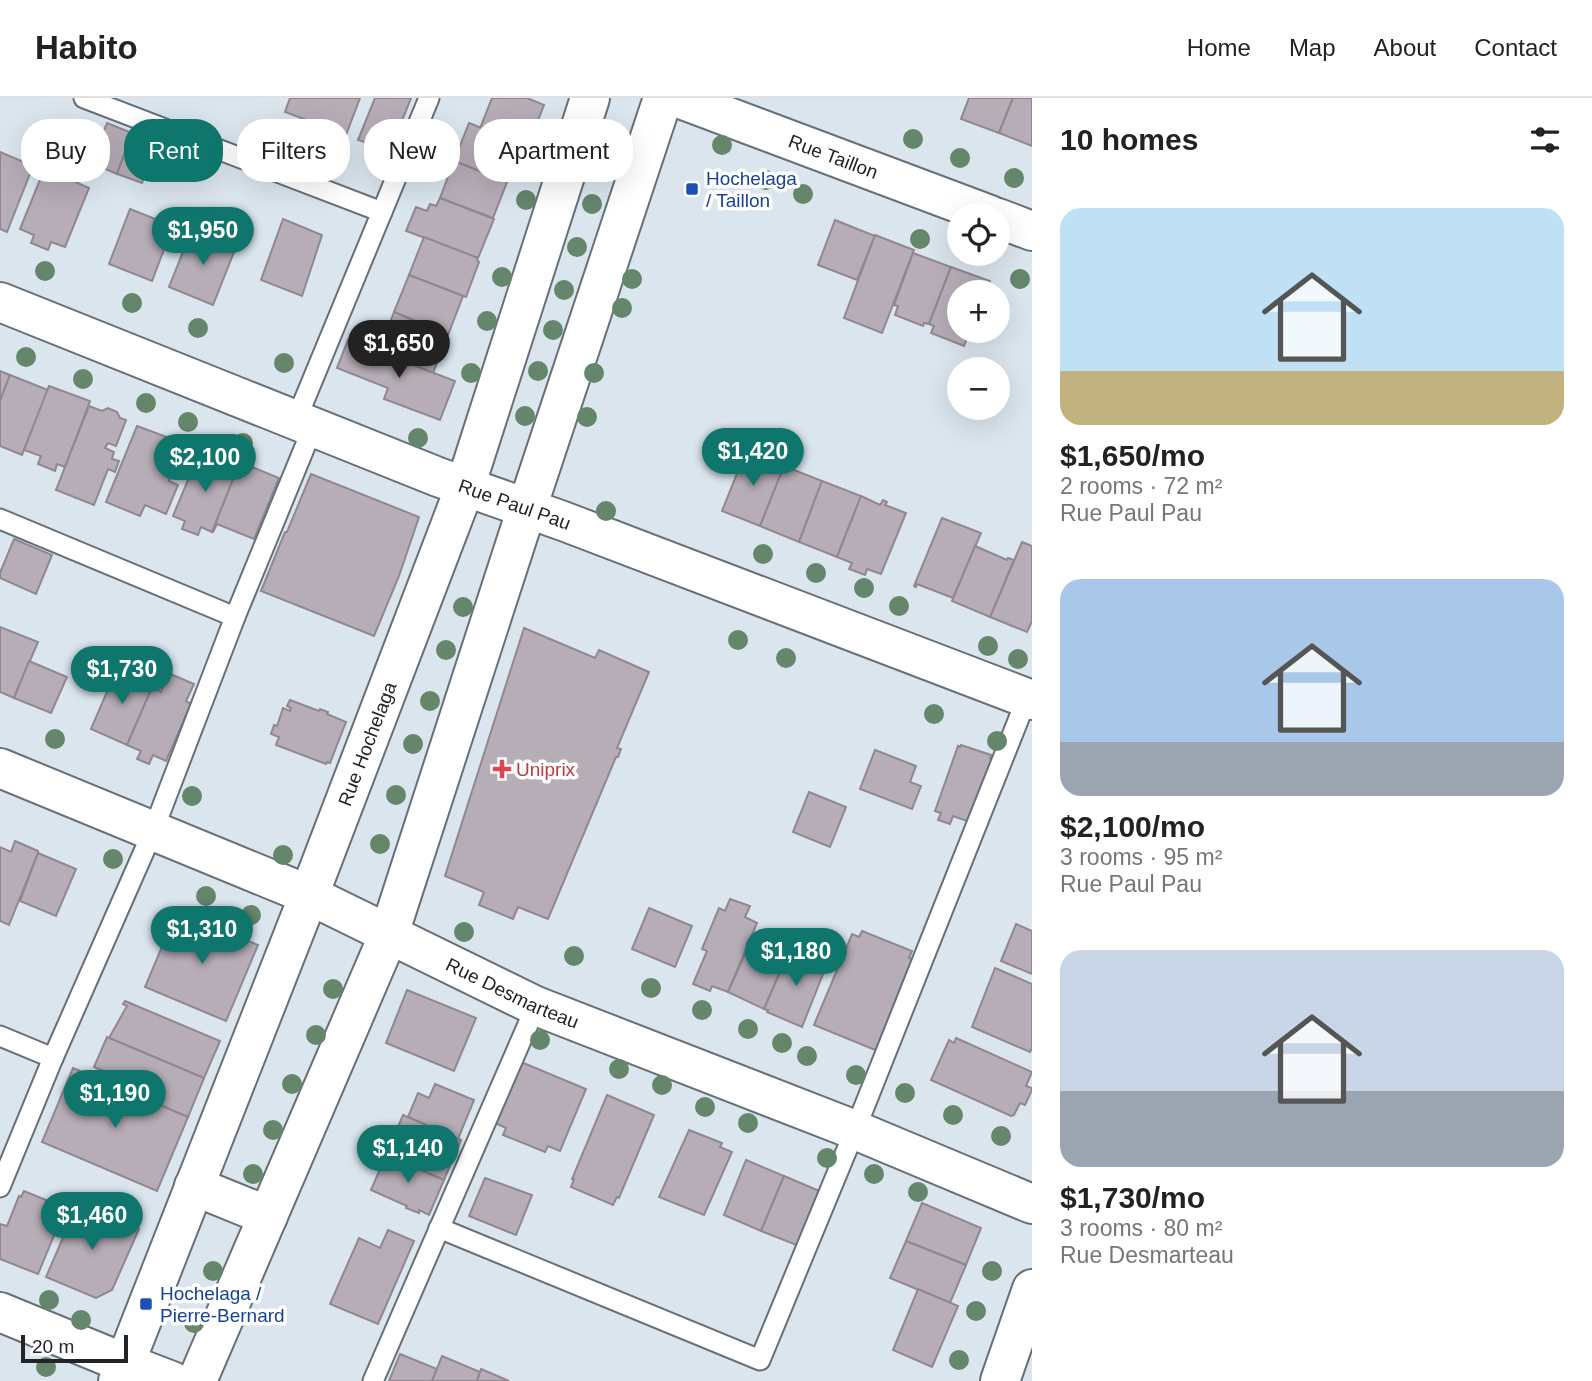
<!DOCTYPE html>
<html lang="en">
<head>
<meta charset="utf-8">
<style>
	body { margin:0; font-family:Arial,sans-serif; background:#f6f6f6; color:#222; height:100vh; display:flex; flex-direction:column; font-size:26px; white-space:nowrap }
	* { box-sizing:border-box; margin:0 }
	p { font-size:23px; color:#767676 }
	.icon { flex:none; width:38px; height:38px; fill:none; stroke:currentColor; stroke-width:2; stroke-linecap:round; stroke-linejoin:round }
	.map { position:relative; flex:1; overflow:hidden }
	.panel { display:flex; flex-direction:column; background:#fff; width:560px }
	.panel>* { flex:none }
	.top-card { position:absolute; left:21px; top:21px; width:665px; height:63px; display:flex; gap:14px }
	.tools { position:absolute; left:947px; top:105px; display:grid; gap:14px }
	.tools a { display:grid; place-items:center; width:63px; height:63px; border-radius:50%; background:#fff; box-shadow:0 7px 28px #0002; font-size:35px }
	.scale { position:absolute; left:21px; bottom:18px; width:107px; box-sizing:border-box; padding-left:7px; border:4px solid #212428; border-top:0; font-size:19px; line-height:24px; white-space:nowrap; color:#212428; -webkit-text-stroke:5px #fff; paint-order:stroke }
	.price { position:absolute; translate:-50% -60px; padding:0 16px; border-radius:24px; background:#0f766e; color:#fff; font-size:23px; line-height:46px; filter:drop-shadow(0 2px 4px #0008) }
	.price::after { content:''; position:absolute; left:50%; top:42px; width:21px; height:16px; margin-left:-10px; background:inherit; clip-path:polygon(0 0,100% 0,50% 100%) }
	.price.on { background:#222; color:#fff }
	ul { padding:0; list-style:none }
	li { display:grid; align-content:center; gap:14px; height:371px; padding:0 28px }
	li span { display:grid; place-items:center; height:217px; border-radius:21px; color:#555 }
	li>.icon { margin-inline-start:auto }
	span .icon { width:126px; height:126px; fill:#fffc; stroke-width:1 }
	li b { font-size:30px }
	h2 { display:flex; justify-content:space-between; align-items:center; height:84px; padding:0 28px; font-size:30px }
	.chip { padding:0 24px; border-radius:28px; background:#fff; box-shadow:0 7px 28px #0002; font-size:24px; line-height:63px }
	.chip.on { background:#0f766e; color:#fff }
	header { display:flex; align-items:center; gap:42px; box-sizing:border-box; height:98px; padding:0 35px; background:#fff; border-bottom:2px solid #e0e0e0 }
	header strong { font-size:33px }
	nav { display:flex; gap:38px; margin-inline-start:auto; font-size:24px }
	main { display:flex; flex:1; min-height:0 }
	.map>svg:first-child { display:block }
</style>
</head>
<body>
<header>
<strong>Habito</strong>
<nav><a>Home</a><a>Map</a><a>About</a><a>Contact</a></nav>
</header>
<main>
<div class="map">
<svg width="1032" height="1283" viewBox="0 0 1032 1283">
	<rect width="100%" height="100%" fill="#dae5ee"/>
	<g fill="#b6adb7" stroke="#908790" stroke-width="2">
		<polygon points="290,0 360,0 346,37 285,14"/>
		<polygon points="375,0 411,0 390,53 358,42"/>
		<polygon points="492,0 527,0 544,7 528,48 481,28"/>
		<polygon points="969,0 1013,0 999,35 961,21"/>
		<polygon points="1013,0 1032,0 1032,48 999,35"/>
		<polygon points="107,25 132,35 117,76 91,65"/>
		<polygon points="469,25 522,46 507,84 454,63"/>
		<polygon points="132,35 158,45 142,85 117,76"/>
		<polygon points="0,54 33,68 7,134 0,131"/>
		<polygon points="40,54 78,69 73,83 89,90 65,149 51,144 48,152 31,145 34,137 20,131 44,72 35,68"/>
		<polygon points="454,63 507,84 493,120 440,100"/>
		<polygon points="440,100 494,121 478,160 406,133 416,109 427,113 430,106 436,108"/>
		<polygon points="130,111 173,128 152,183 109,166"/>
		<polygon points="283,121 322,137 302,198 261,182"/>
		<polygon points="835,122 875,138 857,182 818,167"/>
		<polygon points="192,131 227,146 228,143 233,145 232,148 236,149 213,207 169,189"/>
		<polygon points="875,137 914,152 882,235 844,220"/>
		<polygon points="424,139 478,160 477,162 479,164 466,199 409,177"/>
		<polygon points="913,155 951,169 929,226 924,225 923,228 895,217 898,208 894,207"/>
		<polygon points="951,169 990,183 986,194 959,194 959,233 970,233 964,248 931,235 934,228 929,226"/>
		<polygon points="409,177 463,198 448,237 394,214"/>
		<polygon points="394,214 448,237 433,275 379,253"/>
		<polygon points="348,242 455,283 440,322 384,301 388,290 337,270"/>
		<polygon points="0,273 10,277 0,303"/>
		<polygon points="10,277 48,292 22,357 0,348 0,303"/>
		<polygon points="49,288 90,303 65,369 57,366 55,373 38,366 41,358 24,352"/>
		<polygon points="89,308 102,313 108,310 117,314 120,320 126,322 116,348 108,345 105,350 114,354 112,361 119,363 115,374 108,371 94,407 56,392"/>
		<polygon points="137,328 167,339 166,342 184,349 169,383 178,387 166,416 145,407 140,418 106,404"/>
		<polygon points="748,348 752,350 750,354 784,368 760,428 722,413"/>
		<polygon points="203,356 234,368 233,373 236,374 212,434 201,429 198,437 182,431 185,423 173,418 198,358 202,359"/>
		<polygon points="240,364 279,380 254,441 217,426 213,434 212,434"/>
		<polygon points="784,368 822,383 799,444 760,428"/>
		<polygon points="311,376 419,419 399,478 374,538 261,493 285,434 287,434"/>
		<polygon points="822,383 861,398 837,459 799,444"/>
		<polygon points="861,398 880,407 883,402 887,404 885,407 906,415 881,476 867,471 865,477 849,471 852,465 837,459"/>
		<polygon points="942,420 981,435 953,500 917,486 916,489 914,488"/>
		<polygon points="14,441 52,457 36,496 0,480 0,475"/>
		<polygon points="1022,444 1032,448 1032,523 1027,534 990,519"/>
		<polygon points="975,448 1007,462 1008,460 1014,462 990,519 952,503"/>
		<polygon points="0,529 38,544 14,600 0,594"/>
		<polygon points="524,530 595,560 599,552 649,574 617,650 621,651 618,659 616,659 548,821 518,809 513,821 479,807 484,794 445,778"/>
		<polygon points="29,563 67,579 51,615 14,600"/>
		<polygon points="120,570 152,583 147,593 150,594 127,647 91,631 115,575 117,576"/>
		<polygon points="168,575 194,586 186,603 191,606 166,663 153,657 149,666 137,661 141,653 127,647 150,594 153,590 161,594"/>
		<polygon points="290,602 319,613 320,611 328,614 327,616 346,624 330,665 327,664 326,666 276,647 279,639 271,636 274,627 277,628 283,610 290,613 291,610 287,608"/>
		<polygon points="961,647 991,657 990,660 992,661 970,724 953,718 950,726 938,722 941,715 935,713 958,648 960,649"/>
		<polygon points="875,652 916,668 910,684 921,688 912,711 860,691"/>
		<polygon points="809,694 846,709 830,749 793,734"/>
		<polygon points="15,743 38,753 38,755 9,827 0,823 0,749 11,754"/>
		<polygon points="38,755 76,771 56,818 20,803"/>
		<polygon points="730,801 750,808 745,819 757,825 728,894 712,888 710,893 693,886 707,853 702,851 719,810 725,813"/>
		<polygon points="649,810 692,828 675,869 632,851"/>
		<polygon points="177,813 258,847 226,923 145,889"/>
		<polygon points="1016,826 1032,833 1032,876 1001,863"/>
		<polygon points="862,833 912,853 909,860 917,863 880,954 814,927 852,836 859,839"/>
		<polygon points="751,843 787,857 764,911 728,894"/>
		<polygon points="790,851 821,865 823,862 826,863 825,866 827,866 802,929 767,914 768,912 764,911"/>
		<polygon points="995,870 1032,886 1032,950 1030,954 972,929"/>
		<polygon points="407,892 476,920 454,973 386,945"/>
		<polygon points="125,903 220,943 204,980 109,940 127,908 123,906"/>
		<polygon points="107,939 204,980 188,1019 106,984 110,976 94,969"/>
		<polygon points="956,940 1032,974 1026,988 1032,990 1032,992 1025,1007 1020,1005 1014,1017 1011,1018 931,982 949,942 954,945"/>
		<polygon points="521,964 586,991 560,1053 548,1048 545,1054 503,1037 506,1030 495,1025"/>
		<polygon points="73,970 188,1019 157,1093 42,1044"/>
		<polygon points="435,986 474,1002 458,1041 408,1019 418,995 429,1000"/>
		<polygon points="607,997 654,1017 619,1100 617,1099 613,1107 571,1089 574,1081 572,1081"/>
		<polygon points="403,1017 461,1042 444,1082 386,1057"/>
		<polygon points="689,1032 722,1045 720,1049 732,1054 704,1117 659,1099"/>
		<polygon points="386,1057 444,1082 429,1117 419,1112 419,1115 406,1110 407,1108 371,1092"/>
		<polygon points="746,1062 784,1078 761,1133 724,1117"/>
		<polygon points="784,1078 822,1094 799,1148 761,1133"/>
		<polygon points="485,1080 532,1097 516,1137 469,1118"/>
		<polygon points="24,1093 63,1109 61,1115 63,1116 38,1176 0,1161 0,1126 7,1128 19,1098 21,1099"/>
		<polygon points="78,1105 139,1131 112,1192 96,1200 46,1179"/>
		<polygon points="922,1105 981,1130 966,1167 906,1143"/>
		<polygon points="388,1132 414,1143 378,1226 330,1206 359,1140 380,1150"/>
		<polygon points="906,1143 966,1167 950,1205 890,1180"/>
		<polygon points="918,1191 958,1208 932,1269 893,1252"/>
		<polygon points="400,1256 437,1271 432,1283 389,1283"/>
		<polygon points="442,1258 480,1274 477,1283 432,1283"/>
		<polygon points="481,1271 509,1283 477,1283"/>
	</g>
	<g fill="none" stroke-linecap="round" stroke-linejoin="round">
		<defs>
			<g id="lane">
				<polyline points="84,0 382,114"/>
				<polyline points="296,322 429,0"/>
				<polyline points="0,421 235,519"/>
				<polyline points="0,938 53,960"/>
				<polyline points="0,1089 53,960 153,733 235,519 313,329"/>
				<polyline points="439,1130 760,1262 855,1032 1029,595"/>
				<polyline points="373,1283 536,908"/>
			</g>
			<g id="street">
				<path id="s1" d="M 678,0 L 990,117"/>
				<polyline points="998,120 1032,133"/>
				<path id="s2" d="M 0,204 L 438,379 L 563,423 L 1032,602"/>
				<path id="s3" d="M 0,670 L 309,797 L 536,908 L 855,1032 L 1032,1106"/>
				<polyline points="0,1214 112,1260 172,1283"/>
				<polyline points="1000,1283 1032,1191"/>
			</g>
			<g id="secondary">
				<polyline points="194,1088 268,1118"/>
				<path id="s4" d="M 118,1283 L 309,797 L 465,389 L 590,0"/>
				<polyline points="197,1283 389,836 527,410 663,0"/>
			</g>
		</defs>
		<use href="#lane" stroke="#677078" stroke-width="23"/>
		<use href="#street" stroke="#677078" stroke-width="42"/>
		<use href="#secondary" stroke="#677078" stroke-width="42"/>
		<use href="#lane" stroke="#fff" stroke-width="19"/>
		<use href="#street" stroke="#fff" stroke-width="38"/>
		<use href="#secondary" stroke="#fff" stroke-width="38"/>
	</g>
	<g fill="#64866b">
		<circle cx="913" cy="41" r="10"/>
		<circle cx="722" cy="47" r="10"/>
		<circle cx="960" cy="60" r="10"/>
		<circle cx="539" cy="62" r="10"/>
		<circle cx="604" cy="71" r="10"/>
		<circle cx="1014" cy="80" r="10"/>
		<circle cx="766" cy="82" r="10"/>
		<circle cx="803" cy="96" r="10"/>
		<circle cx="526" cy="102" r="10"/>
		<circle cx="592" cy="106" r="10"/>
		<circle cx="920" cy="141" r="10"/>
		<circle cx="577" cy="149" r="10"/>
		<circle cx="45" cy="173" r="10"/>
		<circle cx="502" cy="179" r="10"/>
		<circle cx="632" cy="181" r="10"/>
		<circle cx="1020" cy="181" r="10"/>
		<circle cx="564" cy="192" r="10"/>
		<circle cx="132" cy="205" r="10"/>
		<circle cx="622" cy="210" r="10"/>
		<circle cx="487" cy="223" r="10"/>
		<circle cx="198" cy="230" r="10"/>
		<circle cx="553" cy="232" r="10"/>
		<circle cx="26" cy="259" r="10"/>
		<circle cx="284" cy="265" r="10"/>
		<circle cx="538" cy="273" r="10"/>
		<circle cx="471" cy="275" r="10"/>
		<circle cx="594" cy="275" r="10"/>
		<circle cx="83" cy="281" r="10"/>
		<circle cx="146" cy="305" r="10"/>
		<circle cx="525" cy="318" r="10"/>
		<circle cx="587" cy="319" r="10"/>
		<circle cx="188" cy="324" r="10"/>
		<circle cx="418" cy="340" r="10"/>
		<circle cx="243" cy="345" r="10"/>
		<circle cx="606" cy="413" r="10"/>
		<circle cx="763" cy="456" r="10"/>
		<circle cx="816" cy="475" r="10"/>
		<circle cx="864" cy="490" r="10"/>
		<circle cx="899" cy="508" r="10"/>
		<circle cx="463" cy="509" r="10"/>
		<circle cx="738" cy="542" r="10"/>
		<circle cx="988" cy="548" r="10"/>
		<circle cx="446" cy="552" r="10"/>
		<circle cx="786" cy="560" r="10"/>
		<circle cx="1018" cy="561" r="10"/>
		<circle cx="430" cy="603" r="10"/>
		<circle cx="934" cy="616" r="10"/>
		<circle cx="55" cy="641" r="10"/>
		<circle cx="997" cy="643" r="10"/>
		<circle cx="413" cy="646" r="10"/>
		<circle cx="396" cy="697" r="10"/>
		<circle cx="192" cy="698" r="10"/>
		<circle cx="380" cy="746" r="10"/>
		<circle cx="283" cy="757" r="10"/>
		<circle cx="113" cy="761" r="10"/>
		<circle cx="206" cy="798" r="10"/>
		<circle cx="251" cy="817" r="10"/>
		<circle cx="464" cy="834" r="10"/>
		<circle cx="574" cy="858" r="10"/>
		<circle cx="651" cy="890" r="10"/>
		<circle cx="333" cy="891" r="10"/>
		<circle cx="702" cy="912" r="10"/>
		<circle cx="748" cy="931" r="10"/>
		<circle cx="316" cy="937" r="10"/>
		<circle cx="540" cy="942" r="10"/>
		<circle cx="782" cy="945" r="10"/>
		<circle cx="807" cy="958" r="10"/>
		<circle cx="619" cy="971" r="10"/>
		<circle cx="856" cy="977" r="10"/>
		<circle cx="292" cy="986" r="10"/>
		<circle cx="662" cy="987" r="10"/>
		<circle cx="905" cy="995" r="10"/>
		<circle cx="705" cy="1009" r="10"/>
		<circle cx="953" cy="1017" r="10"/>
		<circle cx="748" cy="1025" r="10"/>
		<circle cx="273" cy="1032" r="10"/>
		<circle cx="1001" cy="1038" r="10"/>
		<circle cx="827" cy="1060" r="10"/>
		<circle cx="253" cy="1076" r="10"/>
		<circle cx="874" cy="1076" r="10"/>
		<circle cx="918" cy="1094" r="10"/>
		<circle cx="213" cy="1173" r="10"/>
		<circle cx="992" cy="1173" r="10"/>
		<circle cx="49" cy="1202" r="10"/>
		<circle cx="976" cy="1213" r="10"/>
		<circle cx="81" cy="1222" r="10"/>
		<circle cx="194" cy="1225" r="10"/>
		<circle cx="959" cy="1262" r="10"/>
		<circle cx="46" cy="1269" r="10"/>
	</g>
	<g fill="#1a4fb4" stroke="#fff" stroke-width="2.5">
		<rect x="685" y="84" width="14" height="14" rx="3.5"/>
		<rect x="139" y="1199" width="14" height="14" rx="3.5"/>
	</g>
	<path fill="#e0444e" stroke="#fff" stroke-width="2.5" d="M498.5 660.5h7v7h7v7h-7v7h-7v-7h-7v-7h7z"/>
	<g text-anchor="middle" stroke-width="7" stroke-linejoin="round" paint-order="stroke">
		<g font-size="19" fill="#212428" stroke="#fff">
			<text dy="7" stroke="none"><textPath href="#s1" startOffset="166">Rue Taillon</textPath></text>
			<text dy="7" stroke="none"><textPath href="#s2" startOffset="553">Rue Paul Pau</textPath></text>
			<text dy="7" stroke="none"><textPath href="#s4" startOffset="684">Rue Hochelaga</textPath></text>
			<text dy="7" stroke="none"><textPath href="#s3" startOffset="560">Rue Desmarteau</textPath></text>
		</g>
		<g font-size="19" fill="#164399" stroke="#fff" text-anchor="start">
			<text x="706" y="87">Hochelaga<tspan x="706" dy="22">/ Taillon</tspan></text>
			<text x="160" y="1202">Hochelaga /<tspan x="160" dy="22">Pierre-Bernard</tspan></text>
		</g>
		<g font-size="19" fill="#be3a42" stroke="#fff" text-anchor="start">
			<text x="516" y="678">Uniprix</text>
		</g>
	</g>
</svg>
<div class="tools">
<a><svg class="icon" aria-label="locate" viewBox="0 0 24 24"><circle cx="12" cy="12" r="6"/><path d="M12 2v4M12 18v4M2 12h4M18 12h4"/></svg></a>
<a>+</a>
<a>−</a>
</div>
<div class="scale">20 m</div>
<b class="price" style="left:203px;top:169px">$1,950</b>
<b class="price on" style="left:399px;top:282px">$1,650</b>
<b class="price" style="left:753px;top:390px">$1,420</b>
<b class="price" style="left:205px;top:396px">$2,100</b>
<b class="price" style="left:122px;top:608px">$1,730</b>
<b class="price" style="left:202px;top:868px">$1,310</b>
<b class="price" style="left:796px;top:890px">$1,180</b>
<b class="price" style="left:115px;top:1032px">$1,190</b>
<b class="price" style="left:408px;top:1087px">$1,140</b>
<b class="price" style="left:92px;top:1154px">$1,460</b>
<div class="top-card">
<a class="chip">Buy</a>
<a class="chip on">Rent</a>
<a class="chip">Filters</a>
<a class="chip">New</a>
<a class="chip">Apartment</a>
</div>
</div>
<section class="panel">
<h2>10 homes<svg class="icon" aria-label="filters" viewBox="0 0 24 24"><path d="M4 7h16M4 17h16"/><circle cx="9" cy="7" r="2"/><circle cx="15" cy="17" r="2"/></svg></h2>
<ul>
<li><span style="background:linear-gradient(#bfe0f5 75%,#c2b280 0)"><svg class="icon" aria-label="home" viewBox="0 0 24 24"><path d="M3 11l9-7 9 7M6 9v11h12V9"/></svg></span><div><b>$1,650/mo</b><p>2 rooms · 72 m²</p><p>Rue Paul Pau</p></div></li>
<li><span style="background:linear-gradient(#a9c7e8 75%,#9aa5b1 0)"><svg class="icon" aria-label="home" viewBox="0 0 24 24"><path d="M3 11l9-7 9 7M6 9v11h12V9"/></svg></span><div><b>$2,100/mo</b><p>3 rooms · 95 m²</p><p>Rue Paul Pau</p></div></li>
<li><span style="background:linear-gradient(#c9d6e8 65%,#9aa5b1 0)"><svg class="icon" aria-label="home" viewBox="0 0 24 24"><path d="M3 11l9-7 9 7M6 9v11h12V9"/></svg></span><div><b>$1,730/mo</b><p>3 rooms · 80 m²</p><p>Rue Desmarteau</p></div></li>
</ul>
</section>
</main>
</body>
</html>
